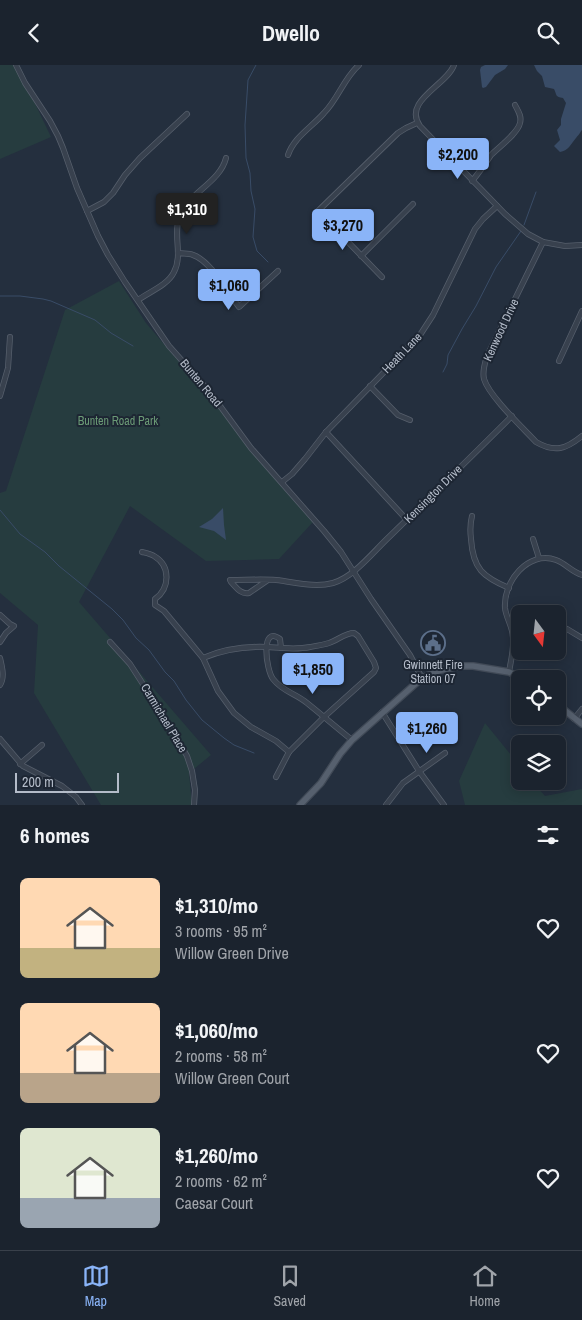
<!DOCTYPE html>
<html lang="en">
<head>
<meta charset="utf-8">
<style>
	body { margin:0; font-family:"Archivo Narrow",sans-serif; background:#282f3a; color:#f1f3f6; height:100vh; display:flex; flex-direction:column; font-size:19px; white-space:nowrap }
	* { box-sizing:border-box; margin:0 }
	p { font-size:16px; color:#a0a4aa }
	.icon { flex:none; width:28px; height:28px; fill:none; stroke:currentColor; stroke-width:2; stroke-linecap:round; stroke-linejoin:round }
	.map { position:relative; height:740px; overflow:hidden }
	.panel { display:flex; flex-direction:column; background:#1b232e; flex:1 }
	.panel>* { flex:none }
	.needle { width:32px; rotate:165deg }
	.controls { position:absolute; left:511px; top:540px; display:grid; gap:10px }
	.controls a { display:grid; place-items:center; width:55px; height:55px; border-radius:8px; background:#1b232e; box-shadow:0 2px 12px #0003,0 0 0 1px #39404a; font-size:25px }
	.scale { position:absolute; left:15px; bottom:12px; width:104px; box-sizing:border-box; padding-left:5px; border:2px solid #b4bcc9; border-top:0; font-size:14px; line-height:18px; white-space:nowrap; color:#b4bcc9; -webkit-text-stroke:4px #1d2633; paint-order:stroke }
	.price { position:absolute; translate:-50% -42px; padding:0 11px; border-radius:5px; background:#8ab4f8; color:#111; font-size:16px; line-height:32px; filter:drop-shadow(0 1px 2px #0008) }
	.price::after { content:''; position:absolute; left:50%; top:30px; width:15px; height:11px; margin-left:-8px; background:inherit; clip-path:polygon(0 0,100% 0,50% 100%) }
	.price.on { background:#222; color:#fff }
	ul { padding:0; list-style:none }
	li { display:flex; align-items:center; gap:15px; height:125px; padding:0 20px }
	li span { display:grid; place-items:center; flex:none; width:140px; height:100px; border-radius:8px; color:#555 }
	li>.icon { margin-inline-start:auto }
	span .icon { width:60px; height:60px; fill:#fffc; stroke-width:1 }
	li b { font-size:21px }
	h2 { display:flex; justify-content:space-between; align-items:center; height:60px; padding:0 20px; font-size:21px }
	header { display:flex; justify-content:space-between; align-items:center; height:65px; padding:0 20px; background:#1b232e; font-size:22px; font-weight:700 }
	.menu { display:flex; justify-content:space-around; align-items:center; height:70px; border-top:1px solid #39404a; background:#1b232e; font-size:14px; color:#a0a4aa }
	.menu a { display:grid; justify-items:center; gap:2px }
	.menu .on { color:#8ab4f8 }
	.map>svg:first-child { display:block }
</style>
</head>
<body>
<header><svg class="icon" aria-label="back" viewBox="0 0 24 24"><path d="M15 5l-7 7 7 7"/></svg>Dwello<svg class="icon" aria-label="search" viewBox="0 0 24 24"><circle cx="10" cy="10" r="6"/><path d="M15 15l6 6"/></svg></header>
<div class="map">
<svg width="582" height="740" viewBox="0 0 582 740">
	<rect width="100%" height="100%" fill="#242f3e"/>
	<g fill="#263c3f">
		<polygon points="0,0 19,0 21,9 51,72 0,94"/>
		<polygon points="119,216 146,258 266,399 313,457 279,494 206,496 130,441 79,537 211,690 189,708 192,740 101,740 34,628 38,560 0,528 0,428 6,426 65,245"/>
		<polygon points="485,658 520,701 520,716 532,716 545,731 582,724 582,740 465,740 459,716"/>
	</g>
	<g fill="#394c67">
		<polygon points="485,0 508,0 505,4 495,10 486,22 483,23 482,22 480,5 481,2"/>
		<path d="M 534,0 L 582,0 L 582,65 L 581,66 C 580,69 577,71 576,73 C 571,79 568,86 560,87 L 554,81 L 560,75 L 557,65 L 561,60 L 561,54 L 566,38 L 563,33 C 555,32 557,30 554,24 L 545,22 L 542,11 L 537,6 Z"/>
		<polygon points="223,443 224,460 226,475 214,466 199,462 212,454"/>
	</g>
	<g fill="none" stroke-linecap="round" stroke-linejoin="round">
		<g stroke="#394c67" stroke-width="1">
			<polyline points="256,0 248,15 245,60 246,93 250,108 251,126 255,144 253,172 257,186 268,197"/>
			<polyline points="524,160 536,127"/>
			<polyline points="0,231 20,231 43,234 51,236 95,255 111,268 133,281"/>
			<polyline points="443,307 447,299 448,290 462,264 476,241 496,202 521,166"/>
			<polyline points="0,445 20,469 45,487 59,501 112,544 123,555 136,573 149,585 165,607 174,616 186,635 202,655 224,673 234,680 254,688"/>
		</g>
		<defs>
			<g id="minor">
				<polyline points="16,0 25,18 50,56 58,71 63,83 77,123 98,171 108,190 125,217 169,281 209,326 251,383 324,466 341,487 371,534 410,590 422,613"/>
				<path d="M 454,0 C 447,20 402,36 420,61 L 505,149 L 528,169 L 543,177 L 565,181 L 582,180"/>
				<path d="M 288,90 C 294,72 312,62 324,48 C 338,34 344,13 359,0"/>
				<path d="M 472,116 C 479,108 485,99 491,90 C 499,82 518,68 520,58 C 522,51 518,46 515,40"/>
				<polyline points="87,146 104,137 113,128 125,110 140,93 187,49"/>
				<path d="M 543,177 L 487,291 C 485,298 482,306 484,314 C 489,331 523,363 536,377 C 555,388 566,384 582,371"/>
				<path d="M 178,188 C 183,189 189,188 193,190 C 210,195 228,228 239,242 L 278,206"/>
				<polyline points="361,191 413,139"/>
				<polyline points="382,212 318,146 398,68 406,63 417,58"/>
				<path d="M 138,235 C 149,227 168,220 174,207 C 183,190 173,170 179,153 C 186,129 220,118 226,93"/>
				<polyline points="559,296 582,246"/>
				<polyline points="370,321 398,350 410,355"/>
				<polyline points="0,331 8,303 10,272"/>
				<polyline points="326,367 407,455"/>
				<polyline points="282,417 292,409 305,394 326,367 420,270 433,250 475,164 483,154 497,141"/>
				<path d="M 472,451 C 470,459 470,466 471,474 C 473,504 483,512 509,523"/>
				<polyline points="533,474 539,493"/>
				<path d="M 142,487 C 146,488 151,489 154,491 C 171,501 170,523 155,534 L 155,540 L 164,546 L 203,593 L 218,626 L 234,648 L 251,662 L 276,676 L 289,687"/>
				<path d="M 268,515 L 249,528 C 241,530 236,522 231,517 L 230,515 C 246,515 261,514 276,515 C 295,517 314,523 333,518 C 354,512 373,487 389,472 C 430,432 471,392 512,351"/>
				<polyline points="0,550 10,559 14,561 6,568 0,577"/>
				<polyline points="567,564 582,573"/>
				<polyline points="110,577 130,599 168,658 187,691 192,706 195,725 194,740"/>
				<path d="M 281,583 L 280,574 C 260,559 266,605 273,614 C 283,627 295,628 307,638 C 322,650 337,663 352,675"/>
				<path d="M 0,593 C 2,602 5,612 0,620"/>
				<path d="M 203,593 C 224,584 244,581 267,582 C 282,583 296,585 310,582 C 316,581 323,580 329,578 C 338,575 345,568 354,568 L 358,571 L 374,597 L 376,603 L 374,607 L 324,652 L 289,687 L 276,712"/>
				<path d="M 509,607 C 511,595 514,584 513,573 C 513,562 506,553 505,543 C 503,517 528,485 556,495 C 565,498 572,507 582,510"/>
				<polyline points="382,647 419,706 444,740"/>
				<polyline points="574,654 582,644"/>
				<polyline points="0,674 23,701 62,721 76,732 82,740"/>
				<polyline points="20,699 42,680"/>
				<polyline points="386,740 403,718 445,688"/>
			</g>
			<g id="major">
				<polyline points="558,640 582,659"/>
				<polyline points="300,740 321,718 340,689 352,675 422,613 441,605 459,601 473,601 509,607 522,614"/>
			</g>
		</defs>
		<use href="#minor" stroke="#565f6c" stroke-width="6"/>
		<use href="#major" stroke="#414a57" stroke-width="8"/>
		<use href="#minor" stroke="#38414e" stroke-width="4.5"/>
		<use href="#major" stroke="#56606e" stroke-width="5.5"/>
	</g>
	<defs>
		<symbol id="civic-ring" viewBox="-11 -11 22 22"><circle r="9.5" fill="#1d2633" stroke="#5c6f8a" stroke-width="1.5"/><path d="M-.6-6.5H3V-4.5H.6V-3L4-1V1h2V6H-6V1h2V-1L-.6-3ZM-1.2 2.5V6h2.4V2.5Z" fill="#5c6f8a"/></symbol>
	</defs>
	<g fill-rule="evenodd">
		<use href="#civic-ring" x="419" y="564" width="28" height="28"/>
	</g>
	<g text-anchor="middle" stroke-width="4" stroke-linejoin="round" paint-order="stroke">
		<g font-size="12" fill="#b4bcc9" stroke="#1d2633">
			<text transform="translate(501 265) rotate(-65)" y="4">Kenwood Drive</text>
			<text transform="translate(402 288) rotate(-46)" y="4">Heath Lane</text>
			<text transform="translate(201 318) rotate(50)" y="4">Bunten Road</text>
			<text transform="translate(433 429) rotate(-45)" y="4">Kensington Drive</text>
			<text transform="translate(164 653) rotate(59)" y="4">Carmichael Place</text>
		</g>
		<g font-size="12" fill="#6b9a76" stroke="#1d2633">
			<text x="118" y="360">Bunten Road Park</text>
		</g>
		<g font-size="12" fill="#b4bcc9" stroke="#1d2633">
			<text x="433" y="604">Gwinnett Fire<tspan x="433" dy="14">Station 07</tspan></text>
		</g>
	</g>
</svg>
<div class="controls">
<a><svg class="needle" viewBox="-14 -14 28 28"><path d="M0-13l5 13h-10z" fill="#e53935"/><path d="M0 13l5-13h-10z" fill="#a0a4aa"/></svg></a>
<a><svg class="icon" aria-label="locate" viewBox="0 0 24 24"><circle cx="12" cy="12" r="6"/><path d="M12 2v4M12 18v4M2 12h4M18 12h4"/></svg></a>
<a><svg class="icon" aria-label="layers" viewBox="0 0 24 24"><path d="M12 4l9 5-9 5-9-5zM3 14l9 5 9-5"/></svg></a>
</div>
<div class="scale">200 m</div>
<b class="price" style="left:458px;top:115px">$2,200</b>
<b class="price on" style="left:187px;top:170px">$1,310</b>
<b class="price" style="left:343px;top:186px">$3,270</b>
<b class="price" style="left:229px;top:246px">$1,060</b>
<b class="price" style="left:313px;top:630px">$1,850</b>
<b class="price" style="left:427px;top:689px">$1,260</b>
</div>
<section class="panel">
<h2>6 homes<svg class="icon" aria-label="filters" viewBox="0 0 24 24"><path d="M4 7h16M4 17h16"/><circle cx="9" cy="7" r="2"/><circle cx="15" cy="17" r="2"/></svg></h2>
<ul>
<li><span style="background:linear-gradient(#ffd9b3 70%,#c2b280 0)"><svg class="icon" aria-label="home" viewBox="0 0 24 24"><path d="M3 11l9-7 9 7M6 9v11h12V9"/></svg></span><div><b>$1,310/mo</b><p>3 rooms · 95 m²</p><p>Willow Green Drive</p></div><svg class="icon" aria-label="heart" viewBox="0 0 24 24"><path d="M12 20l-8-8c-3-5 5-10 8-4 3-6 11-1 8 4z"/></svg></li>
<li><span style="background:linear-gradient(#ffd9b3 70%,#b9a48a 0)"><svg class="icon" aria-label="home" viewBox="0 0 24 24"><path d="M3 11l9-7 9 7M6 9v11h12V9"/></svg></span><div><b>$1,060/mo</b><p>2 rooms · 58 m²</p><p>Willow Green Court</p></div><svg class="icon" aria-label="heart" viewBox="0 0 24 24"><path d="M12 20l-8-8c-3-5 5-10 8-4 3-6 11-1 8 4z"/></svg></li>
<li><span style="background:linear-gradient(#dfe7d0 70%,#9aa5b1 0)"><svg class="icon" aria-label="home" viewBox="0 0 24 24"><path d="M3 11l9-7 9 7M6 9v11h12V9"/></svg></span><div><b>$1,260/mo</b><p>2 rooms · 62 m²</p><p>Caesar Court</p></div><svg class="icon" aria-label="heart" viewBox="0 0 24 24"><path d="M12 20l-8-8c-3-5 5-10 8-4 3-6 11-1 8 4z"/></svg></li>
</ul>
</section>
<nav class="menu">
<a class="on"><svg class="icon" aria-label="map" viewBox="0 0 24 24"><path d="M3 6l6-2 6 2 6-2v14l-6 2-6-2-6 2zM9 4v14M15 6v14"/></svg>Map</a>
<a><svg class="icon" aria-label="saved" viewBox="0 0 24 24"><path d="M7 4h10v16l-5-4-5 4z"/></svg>Saved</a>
<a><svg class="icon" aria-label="home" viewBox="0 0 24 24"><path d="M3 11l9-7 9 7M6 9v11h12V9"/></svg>Home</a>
</nav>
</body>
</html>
